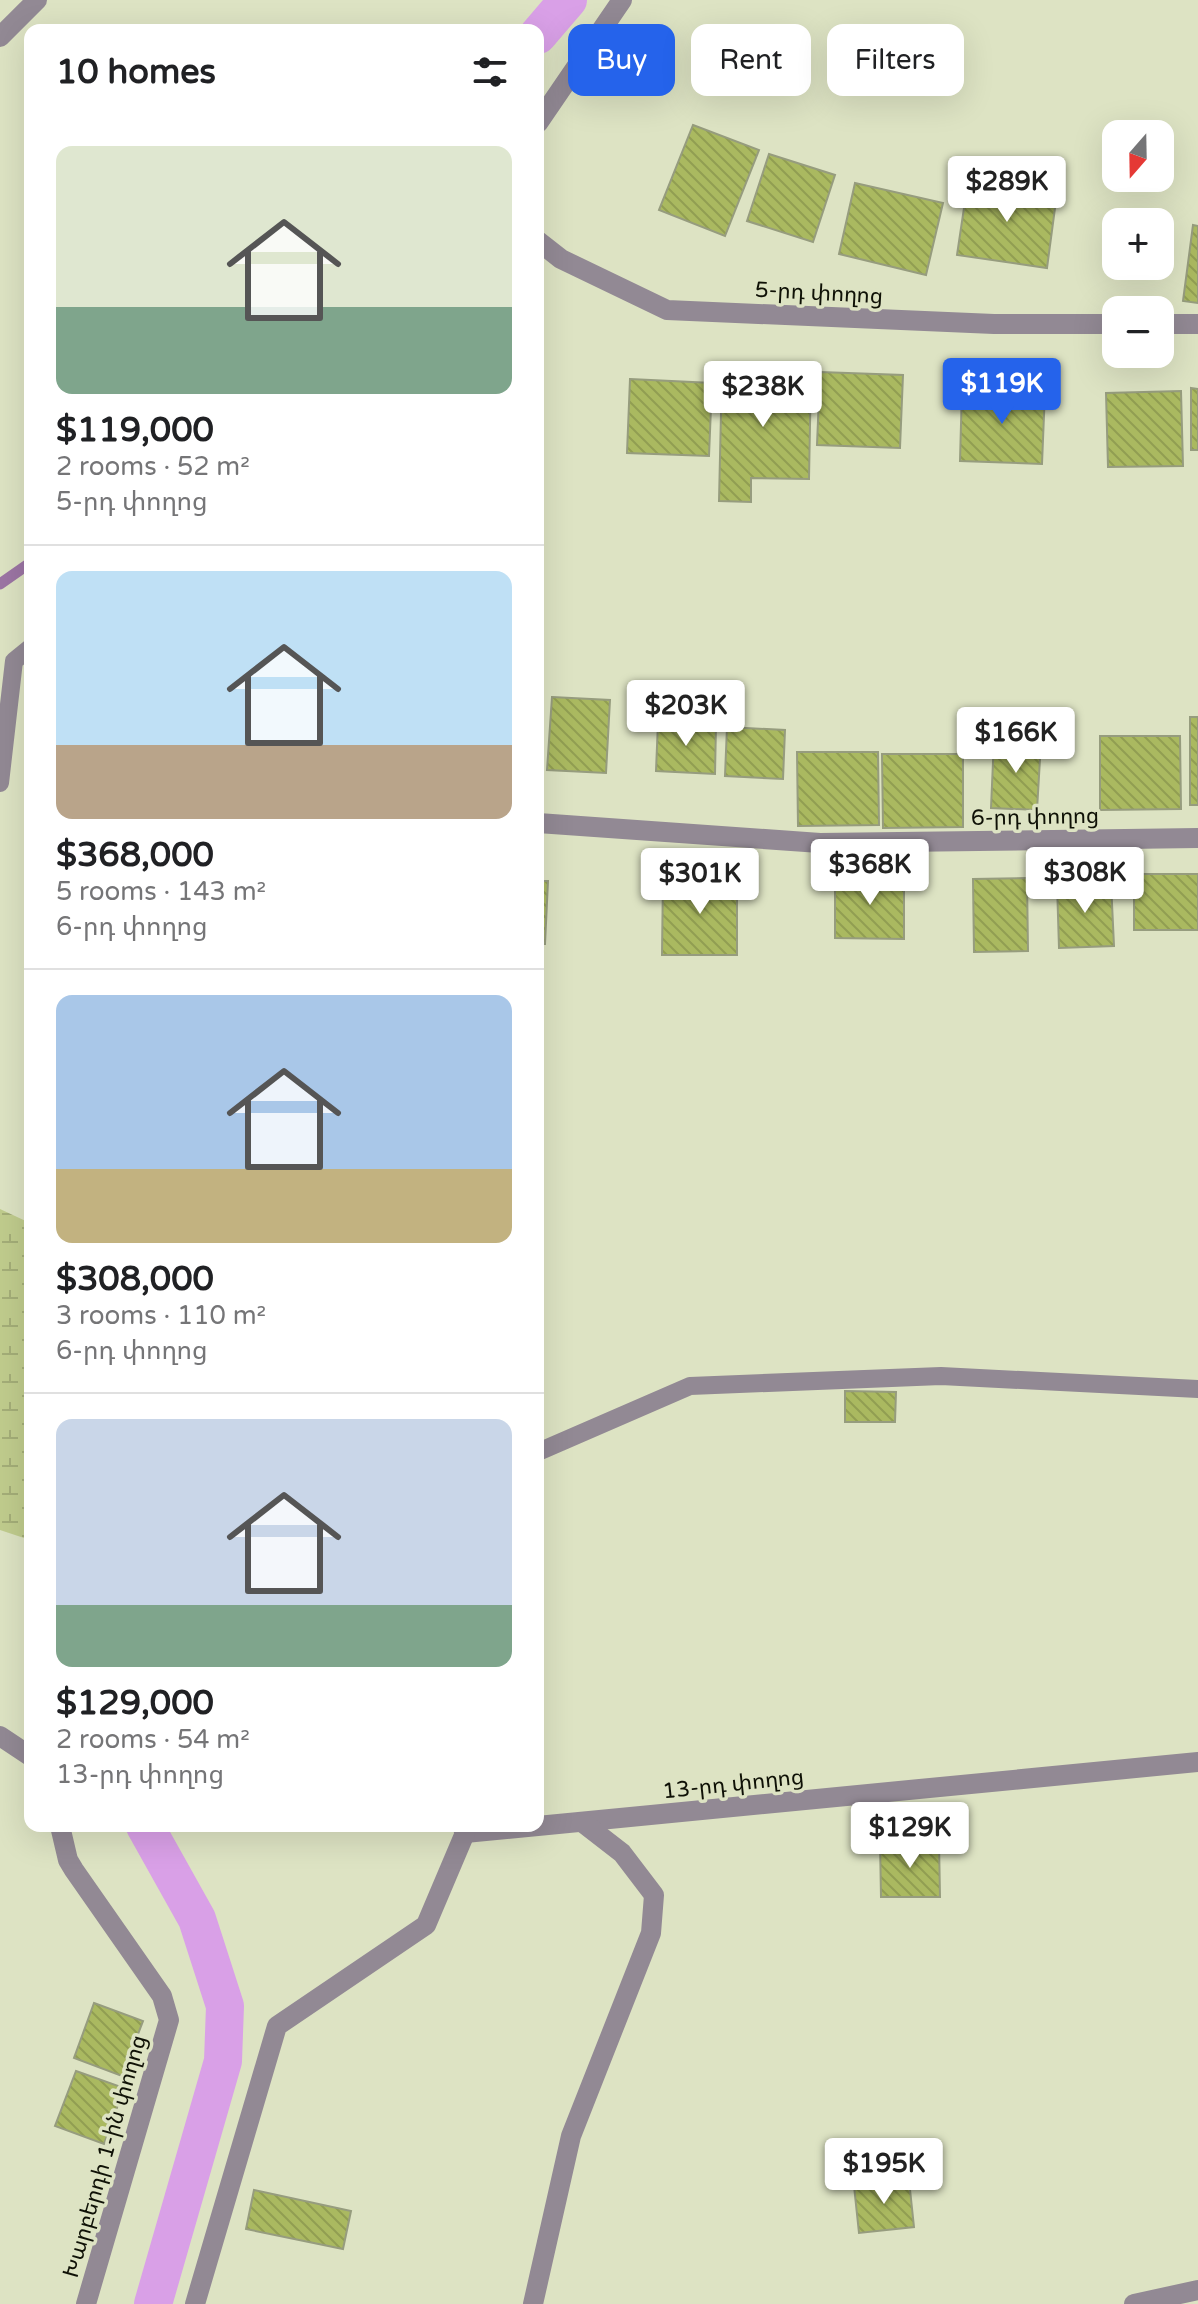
<!DOCTYPE html>
<html lang="en">
<head>
<meta charset="utf-8">
<style>
	body { margin:0; font-family:"Varela Round","Noto Sans Armenian",sans-serif; background:#f6f6f6; color:#202124; height:100vh; display:flex; flex-direction:column; font-size:30px; white-space:nowrap }
	* { box-sizing:border-box; margin:0 }
	p { font-size:26px; color:#757577 }
	.icon { flex:none; width:44px; height:44px; fill:none; stroke:currentColor; stroke-width:2; stroke-linecap:round; stroke-linejoin:round }
	.map { position:relative; flex:1; overflow:hidden }
	.sheet { position:absolute; left:24px; top:24px; width:520px; height:1808px; display:flex; flex-direction:column; background:#fff; border-radius:16px; box-shadow:0 8px 32px #0002 }
	.sheet>* { flex:none }
	.banner { position:absolute; left:568px; top:24px; width:510px; height:72px; display:flex; gap:16px }
	.needle { width:52px; rotate:200deg }
	.controls { position:absolute; left:1102px; top:120px; display:grid; gap:16px }
	.controls a { display:grid; place-items:center; width:72px; height:72px; border-radius:16px; background:#fff; box-shadow:0 8px 32px #0002; font-size:40px }
	.price { position:absolute; translate:-50% -68px; padding:0 18px; border-radius:8px; background:#fff; color:#222; font-size:26px; line-height:52px; filter:drop-shadow(0 2px 4px #0008) }
	.price::after { content:''; position:absolute; left:50%; top:48px; width:24px; height:18px; margin-left:-12px; background:inherit; clip-path:polygon(0 0,100% 0,50% 100%) }
	.price.selected { background:#2563eb; color:#fff }
	ul { padding:0; list-style:none }
	li { display:grid; align-content:center; gap:16px; height:424px; padding:0 32px }
	li+li { border-top:2px solid #e0e0e0 }
	li span { display:grid; place-items:center; height:248px; border-radius:16px; color:#555 }
	li>.icon { margin-inline-start:auto }
	span .icon { width:144px; height:144px; fill:#fffc; stroke-width:1 }
	li b { font-size:34px }
	h2 { display:flex; justify-content:space-between; align-items:center; height:96px; padding:0 32px; font-size:34px }
	.chip { padding:0 28px; border-radius:16px; background:#fff; box-shadow:0 8px 32px #0002; font-size:28px; line-height:72px }
	.chip.selected { background:#2563eb; color:#fff }
	.map>svg:first-child { display:block }
</style>
</head>
<body>
<div class="map">
<svg width="1198" height="2304" viewBox="0 0 1198 2304">
	<defs>
		<pattern id="wetland-marsh" width="20" height="14" patternUnits="userSpaceOnUse" patternTransform="scale(2)"><rect width="20" height="14" fill="#c0cc8d"/><path d="M1 5h8M5 5V1M11 12h8M15 12V8" fill="none" stroke="#a4ae78"/></pattern>
		<pattern id="building-back-hatch" width="6" height="6" patternUnits="userSpaceOnUse" patternTransform="scale(2)"><rect width="6" height="6" fill="#aab960"/><path d="M-1 5l2 2M0 0l6 6M5-1l2 2" fill="none" stroke="#919e52"/></pattern>
	</defs>
	<rect width="100%" height="100%" fill="#dde3c3"/>
	<polygon fill="url(#wetland-marsh)" points="0,1209 30,1223 30,1540 0,1530"/>
	<g fill="none" stroke-linecap="round" stroke-linejoin="round">
		<polyline stroke="#9c75a4" stroke-width="11" points="0,584 30,563"/>
		<g stroke="#d9a0e7" stroke-width="38">
			<polyline points="538,35 568,0"/>
			<polyline points="145,1826 197,1919 225,2006 223,2061 153,2304"/>
		</g>
	</g>
	<g fill="url(#building-back-hatch)" stroke="#969c7e" stroke-width="2">
		<polygon points="693,125 759,150 725,236 659,210"/>
		<polygon points="769,154 835,175 813,242 747,221"/>
		<polygon points="968,181 1057,193 1047,268 957,255"/>
		<polygon points="855,183 943,203 926,275 839,254"/>
		<polygon points="1193,225 1198,226 1198,303 1183,301"/>
		<polygon points="722,369 811,372 809,479 751,478 751,502 719,501"/>
		<polygon points="820,372 903,375 900,448 817,445"/>
		<polygon points="630,379 712,383 709,456 627,453"/>
		<polygon points="962,388 1045,391 1042,464 960,461"/>
		<polygon points="1191,388 1198,389 1198,450 1191,450"/>
		<polygon points="1181,391 1183,466 1108,467 1106,393"/>
		<polygon points="552,697 610,700 606,773 547,770"/>
		<rect x="1190" y="717" width="8" height="88"/>
		<polygon points="658,722 716,725 715,774 656,771"/>
		<polygon points="727,727 785,730 783,779 725,776"/>
		<polygon points="1100,736 1180,736 1181,809 1100,810"/>
		<polygon points="994,739 1041,742 1037,810 991,808"/>
		<polygon points="797,752 878,752 879,825 798,826"/>
		<polygon points="882,754 963,754 963,827 883,828"/>
		<rect x="1134" y="874" width="64" height="56"/>
		<polygon points="835,875 904,876 904,939 835,938"/>
		<polygon points="663,876 737,876 737,955 662,955"/>
		<polygon points="1027,878 1028,951 974,952 973,879"/>
		<polygon points="538,881 548,881 545,944 538,944"/>
		<polygon points="1111,882 1114,946 1059,948 1057,884"/>
		<polygon points="845,1391 896,1392 895,1422 845,1422"/>
		<polygon points="880,1842 939,1842 940,1897 881,1897"/>
		<polygon points="94,2003 143,2021 122,2076 74,2058"/>
		<polygon points="76,2071 124,2088 104,2144 55,2126"/>
		<polygon points="909,2180 914,2227 859,2233 854,2186"/>
		<polygon points="254,2190 351,2211 343,2249 246,2229"/>
	</g>
	<g fill="none" stroke-linecap="round" stroke-linejoin="round">
		<g stroke="#928994" stroke-width="18">
			<polyline points="0,783 14,661 30,648"/>
			<polyline points="538,1452 690,1386 941,1376 1198,1389"/>
		</g>
		<g stroke="#928994" stroke-width="20">
			<polyline points="0,37 37,0"/>
			<polyline points="538,123 622,0"/>
			<polyline points="538,241 561,259 667,310 994,324 1116,324"/>
			<polyline points="1160,324 1198,324"/>
			<polyline points="538,823 820,843 1198,838"/>
			<polyline points="0,1736 30,1756"/>
			<polyline points="60,1826 68,1860 74,1870 162,1996 169,2020 86,2304"/>
			<polyline points="465,1833 1198,1762"/>
			<polyline points="195,2304 277,2026 426,1925 465,1833 462,1826"/>
			<polyline points="533,2304 571,2136 651,1933 654,1895 622,1853 582,1822"/>
			<polyline points="1134,2304 1198,2290"/>
		</g>
	</g>
	<g text-anchor="middle" stroke-width="7" stroke-linejoin="round" paint-order="stroke">
		<g font-size="22" fill="#0f1106" stroke="#dde3c3">
			<text transform="translate(819 292) rotate(3)" y="8">5-րդ փողոց</text>
			<text transform="translate(1035 816) rotate(-1)" y="8">6-րդ փողոց</text>
			<text transform="translate(733 1783) rotate(-6)" y="8">13-րդ փողոց</text>
			<text transform="translate(104 2156) rotate(-74)" y="8">Խարբերդի 1-ին փողոց</text>
		</g>
	</g>
</svg>
<div class="controls">
<a><svg class="needle" viewBox="-14 -14 28 28"><path d="M0-13l5 13h-10z" fill="#e53935"/><path d="M0 13l5-13h-10z" fill="#757577"/></svg></a>
<a>+</a>
<a>−</a>
</div>
<b class="price" style="left:1007px;top:224px">$289K</b>
<b class="price selected" style="left:1002px;top:426px">$119K</b>
<b class="price" style="left:763px;top:429px">$238K</b>
<b class="price" style="left:686px;top:748px">$203K</b>
<b class="price" style="left:1016px;top:775px">$166K</b>
<b class="price" style="left:870px;top:907px">$368K</b>
<b class="price" style="left:1085px;top:915px">$308K</b>
<b class="price" style="left:700px;top:916px">$301K</b>
<b class="price" style="left:910px;top:1870px">$129K</b>
<b class="price" style="left:884px;top:2206px">$195K</b>
<div class="banner">
<a class="chip selected">Buy</a>
<a class="chip">Rent</a>
<a class="chip">Filters</a>
</div>
<section class="sheet">
<h2>10 homes<svg class="icon" aria-label="filters" viewBox="0 0 24 24"><path d="M4 7h16M4 17h16"/><circle cx="9" cy="7" r="2"/><circle cx="15" cy="17" r="2"/></svg></h2>
<ul>
<li><span style="background:linear-gradient(#dfe7d0 65%,#7fa58c 0)"><svg class="icon" aria-label="home" viewBox="0 0 24 24"><path d="M3 11l9-7 9 7M6 9v11h12V9"/></svg></span><div><b>$119,000</b><p>2 rooms · 52 m²</p><p>5-րդ փողոց</p></div></li>
<li><span style="background:linear-gradient(#bfe0f5 70%,#b9a48a 0)"><svg class="icon" aria-label="home" viewBox="0 0 24 24"><path d="M3 11l9-7 9 7M6 9v11h12V9"/></svg></span><div><b>$368,000</b><p>5 rooms · 143 m²</p><p>6-րդ փողոց</p></div></li>
<li><span style="background:linear-gradient(#a9c7e8 70%,#c2b280 0)"><svg class="icon" aria-label="home" viewBox="0 0 24 24"><path d="M3 11l9-7 9 7M6 9v11h12V9"/></svg></span><div><b>$308,000</b><p>3 rooms · 110 m²</p><p>6-րդ փողոց</p></div></li>
<li><span style="background:linear-gradient(#c9d6e8 75%,#7fa58c 0)"><svg class="icon" aria-label="home" viewBox="0 0 24 24"><path d="M3 11l9-7 9 7M6 9v11h12V9"/></svg></span><div><b>$129,000</b><p>2 rooms · 54 m²</p><p>13-րդ փողոց</p></div></li>
</ul>
</section>
</div>
</body>
</html>
